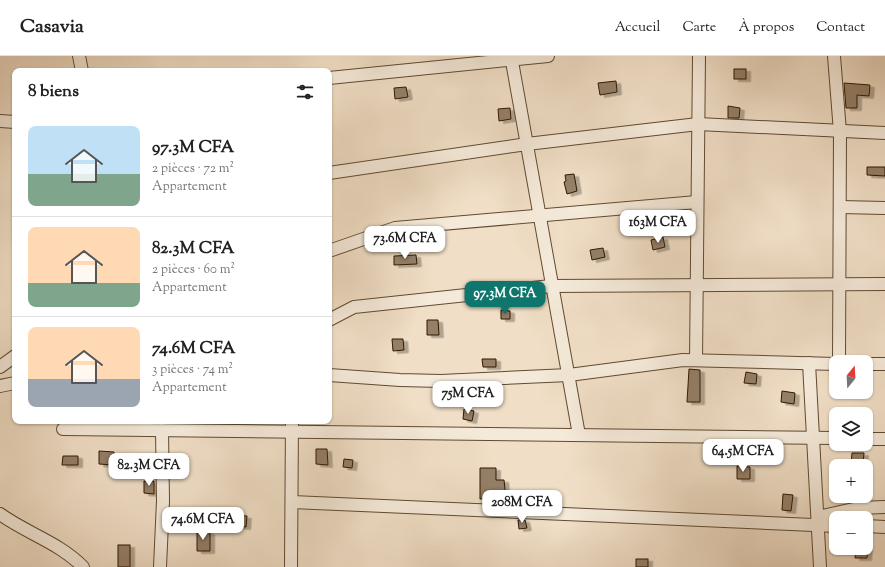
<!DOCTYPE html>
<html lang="fr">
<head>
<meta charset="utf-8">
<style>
	body { margin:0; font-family:"Sorts Mill Goudy",serif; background:#f6f6f6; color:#202124; height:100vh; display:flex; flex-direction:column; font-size:15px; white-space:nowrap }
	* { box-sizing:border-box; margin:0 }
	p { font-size:13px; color:#757577 }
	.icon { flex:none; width:22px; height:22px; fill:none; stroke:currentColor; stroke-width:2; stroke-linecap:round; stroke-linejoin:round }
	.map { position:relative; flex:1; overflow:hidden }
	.drawer { position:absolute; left:12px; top:12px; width:320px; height:356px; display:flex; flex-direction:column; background:#fff; border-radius:8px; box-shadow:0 1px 3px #0004 }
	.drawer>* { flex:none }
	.needle { width:26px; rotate:18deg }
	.tools { position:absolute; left:829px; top:299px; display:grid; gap:8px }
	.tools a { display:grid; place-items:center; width:44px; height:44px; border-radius:8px; background:#fff; box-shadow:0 1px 3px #0004; font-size:20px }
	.price { position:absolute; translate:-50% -34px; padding:0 9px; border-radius:8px; background:#fff; color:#222; font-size:13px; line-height:26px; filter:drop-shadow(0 1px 2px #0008) }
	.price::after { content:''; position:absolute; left:50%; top:24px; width:12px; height:9px; margin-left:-6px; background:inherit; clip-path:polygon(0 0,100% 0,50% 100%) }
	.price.current { background:#0f766e; color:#fff }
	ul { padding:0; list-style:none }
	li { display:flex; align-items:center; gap:12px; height:100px; padding:0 16px }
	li+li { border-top:1px solid #e0e0e0 }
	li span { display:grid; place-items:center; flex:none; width:112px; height:80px; border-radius:8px; color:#555 }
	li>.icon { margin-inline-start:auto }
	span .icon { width:48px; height:48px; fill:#fffc; stroke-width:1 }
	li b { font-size:17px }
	h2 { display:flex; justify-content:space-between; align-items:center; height:48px; padding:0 16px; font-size:17px }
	header { display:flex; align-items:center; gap:24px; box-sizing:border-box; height:56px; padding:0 20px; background:#fff; border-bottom:1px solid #e0e0e0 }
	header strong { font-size:19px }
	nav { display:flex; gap:22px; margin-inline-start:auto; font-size:14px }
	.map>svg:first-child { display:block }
</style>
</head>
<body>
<header>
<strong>Casavia</strong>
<nav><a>Accueil</a><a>Carte</a><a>À propos</a><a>Contact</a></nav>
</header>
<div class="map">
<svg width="885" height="511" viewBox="0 0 885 511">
	<defs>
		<filter id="shadow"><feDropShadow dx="4.5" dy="2.5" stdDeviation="0" flood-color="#0004"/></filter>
	</defs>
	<rect width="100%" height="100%" fill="#f0dec6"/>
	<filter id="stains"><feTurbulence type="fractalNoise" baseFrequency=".005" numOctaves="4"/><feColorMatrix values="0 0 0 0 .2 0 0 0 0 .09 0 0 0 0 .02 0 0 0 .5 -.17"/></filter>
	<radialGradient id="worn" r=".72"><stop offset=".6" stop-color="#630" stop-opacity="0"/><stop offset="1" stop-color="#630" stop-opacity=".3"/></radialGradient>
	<g fill="#947f67" stroke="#301900" filter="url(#shadow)">
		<rect x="734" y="13" width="12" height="10"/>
		<polygon points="616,25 617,36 600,39 598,27"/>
		<polygon points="844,27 870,29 869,40 857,39 857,52 846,52"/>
		<polygon points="406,31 408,41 395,43 394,32"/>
		<polygon points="728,50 740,52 739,62 728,62"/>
		<polygon points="510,52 511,63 499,65 498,53"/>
		<polygon points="867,111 885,111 885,120 867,119"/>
		<polygon points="574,118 577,135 567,138 564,126 566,125 565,119"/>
		<polygon points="663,181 665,191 653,194 651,184"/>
		<polygon points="603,192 605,201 592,204 590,194"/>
		<polygon points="416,199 417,208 394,209 394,200"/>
		<polygon points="501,254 510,255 510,263 501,263"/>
		<polygon points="427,264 438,264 439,279 427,279"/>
		<polygon points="392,283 403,283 404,294 393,295"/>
		<polygon points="482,303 496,303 496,311 483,311"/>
		<polygon points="689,313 700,314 700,346 687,346"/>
		<polygon points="746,316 757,318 756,328 744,327"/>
		<polygon points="782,335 795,337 794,348 781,346"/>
		<polygon points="464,353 474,355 472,365 463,363"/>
		<polygon points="724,392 741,392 741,401 724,400"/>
		<polygon points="316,393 327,393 328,409 316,408"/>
		<polygon points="99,395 114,396 114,409 99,408"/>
		<polygon points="852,397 864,397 863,408 851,408"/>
		<polygon points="63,400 78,400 78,409 62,409"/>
		<polygon points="344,403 353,404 352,412 343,411"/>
		<polygon points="737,410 750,411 750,423 737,423"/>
		<polygon points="480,412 496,412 496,424 504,424 506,442 480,443"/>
		<polygon points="144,425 154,425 154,438 144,437"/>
		<polygon points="783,438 793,439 791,455 782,454"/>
		<polygon points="234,459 247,460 246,471 233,470"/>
		<polygon points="518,464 525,464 527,472 519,473"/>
		<polygon points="197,475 210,476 210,495 197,495"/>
		<rect x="118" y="489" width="12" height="22"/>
		<polygon points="856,492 868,492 867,502 855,502"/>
		<rect x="636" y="503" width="12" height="8"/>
	</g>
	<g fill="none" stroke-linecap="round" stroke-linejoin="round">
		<defs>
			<g id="street">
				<polyline points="79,0 82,15"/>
				<polyline points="511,0 579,379"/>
				<polyline points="834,0 840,76 839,306"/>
				<polyline points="329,22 548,0"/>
				<polyline points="0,65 15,66"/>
				<polyline points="329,117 527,88 698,68 885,77"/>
				<polyline points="840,151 885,152"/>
				<polyline points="329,195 395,172 697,146"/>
				<polyline points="329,264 354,251 551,230 885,228"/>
				<polyline points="696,304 699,0"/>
				<polyline points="809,307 820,511"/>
				<polyline points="866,308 885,308"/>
				<polyline points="0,311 15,300"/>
				<polyline points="329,319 400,324 441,325 569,319 683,304 836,308"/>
				<polyline points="0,330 15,327"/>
				<polyline points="63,373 836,382"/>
				<polyline points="866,383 885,383"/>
				<polyline points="292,446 836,470"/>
				<path d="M 0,458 C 26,477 60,487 83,511"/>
				<polyline points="818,461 858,452 885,451"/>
				<polyline points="866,470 885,471"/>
				<polyline points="160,511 163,445 162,374"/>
				<polyline points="291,511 292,365"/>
			</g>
		</defs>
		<use href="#street" stroke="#604a32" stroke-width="14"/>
		<use href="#street" stroke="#f5eada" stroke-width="12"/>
	</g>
	<rect width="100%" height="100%" filter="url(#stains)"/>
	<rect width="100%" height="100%" fill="url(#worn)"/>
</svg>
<div class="tools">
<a><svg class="needle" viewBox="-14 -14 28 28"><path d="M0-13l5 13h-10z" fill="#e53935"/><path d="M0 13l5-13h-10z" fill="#757577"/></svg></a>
<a><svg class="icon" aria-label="layers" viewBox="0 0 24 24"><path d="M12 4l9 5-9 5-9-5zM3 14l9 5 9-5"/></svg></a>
<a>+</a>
<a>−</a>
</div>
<b class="price" style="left:658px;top:188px">163M CFA</b>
<b class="price" style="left:405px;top:204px">73.6M CFA</b>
<b class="price current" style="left:505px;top:259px">97.3M CFA</b>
<b class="price" style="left:468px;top:359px">75M CFA</b>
<b class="price" style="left:743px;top:417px">64.5M CFA</b>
<b class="price" style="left:149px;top:431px">82.3M CFA</b>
<b class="price" style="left:522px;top:468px">208M CFA</b>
<b class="price" style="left:203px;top:485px">74.6M CFA</b>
<section class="drawer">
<h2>8 biens<svg class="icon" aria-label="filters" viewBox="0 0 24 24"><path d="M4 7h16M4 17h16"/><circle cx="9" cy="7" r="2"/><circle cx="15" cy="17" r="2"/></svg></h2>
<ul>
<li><span style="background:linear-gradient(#bfe0f5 60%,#7fa58c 0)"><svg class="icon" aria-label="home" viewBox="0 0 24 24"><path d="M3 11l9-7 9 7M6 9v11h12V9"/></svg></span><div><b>97.3M CFA</b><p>2 pièces · 72 m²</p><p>Appartement</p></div></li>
<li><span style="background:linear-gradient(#ffd9b3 70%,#7fa58c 0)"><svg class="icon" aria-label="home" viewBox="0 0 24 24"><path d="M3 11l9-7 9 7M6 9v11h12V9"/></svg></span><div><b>82.3M CFA</b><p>2 pièces · 60 m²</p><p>Appartement</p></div></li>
<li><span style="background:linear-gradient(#ffd9b3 65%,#9aa5b1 0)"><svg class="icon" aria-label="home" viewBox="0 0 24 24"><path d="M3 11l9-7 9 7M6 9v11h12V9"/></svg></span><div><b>74.6M CFA</b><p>3 pièces · 74 m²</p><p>Appartement</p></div></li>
</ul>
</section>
</div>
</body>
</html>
